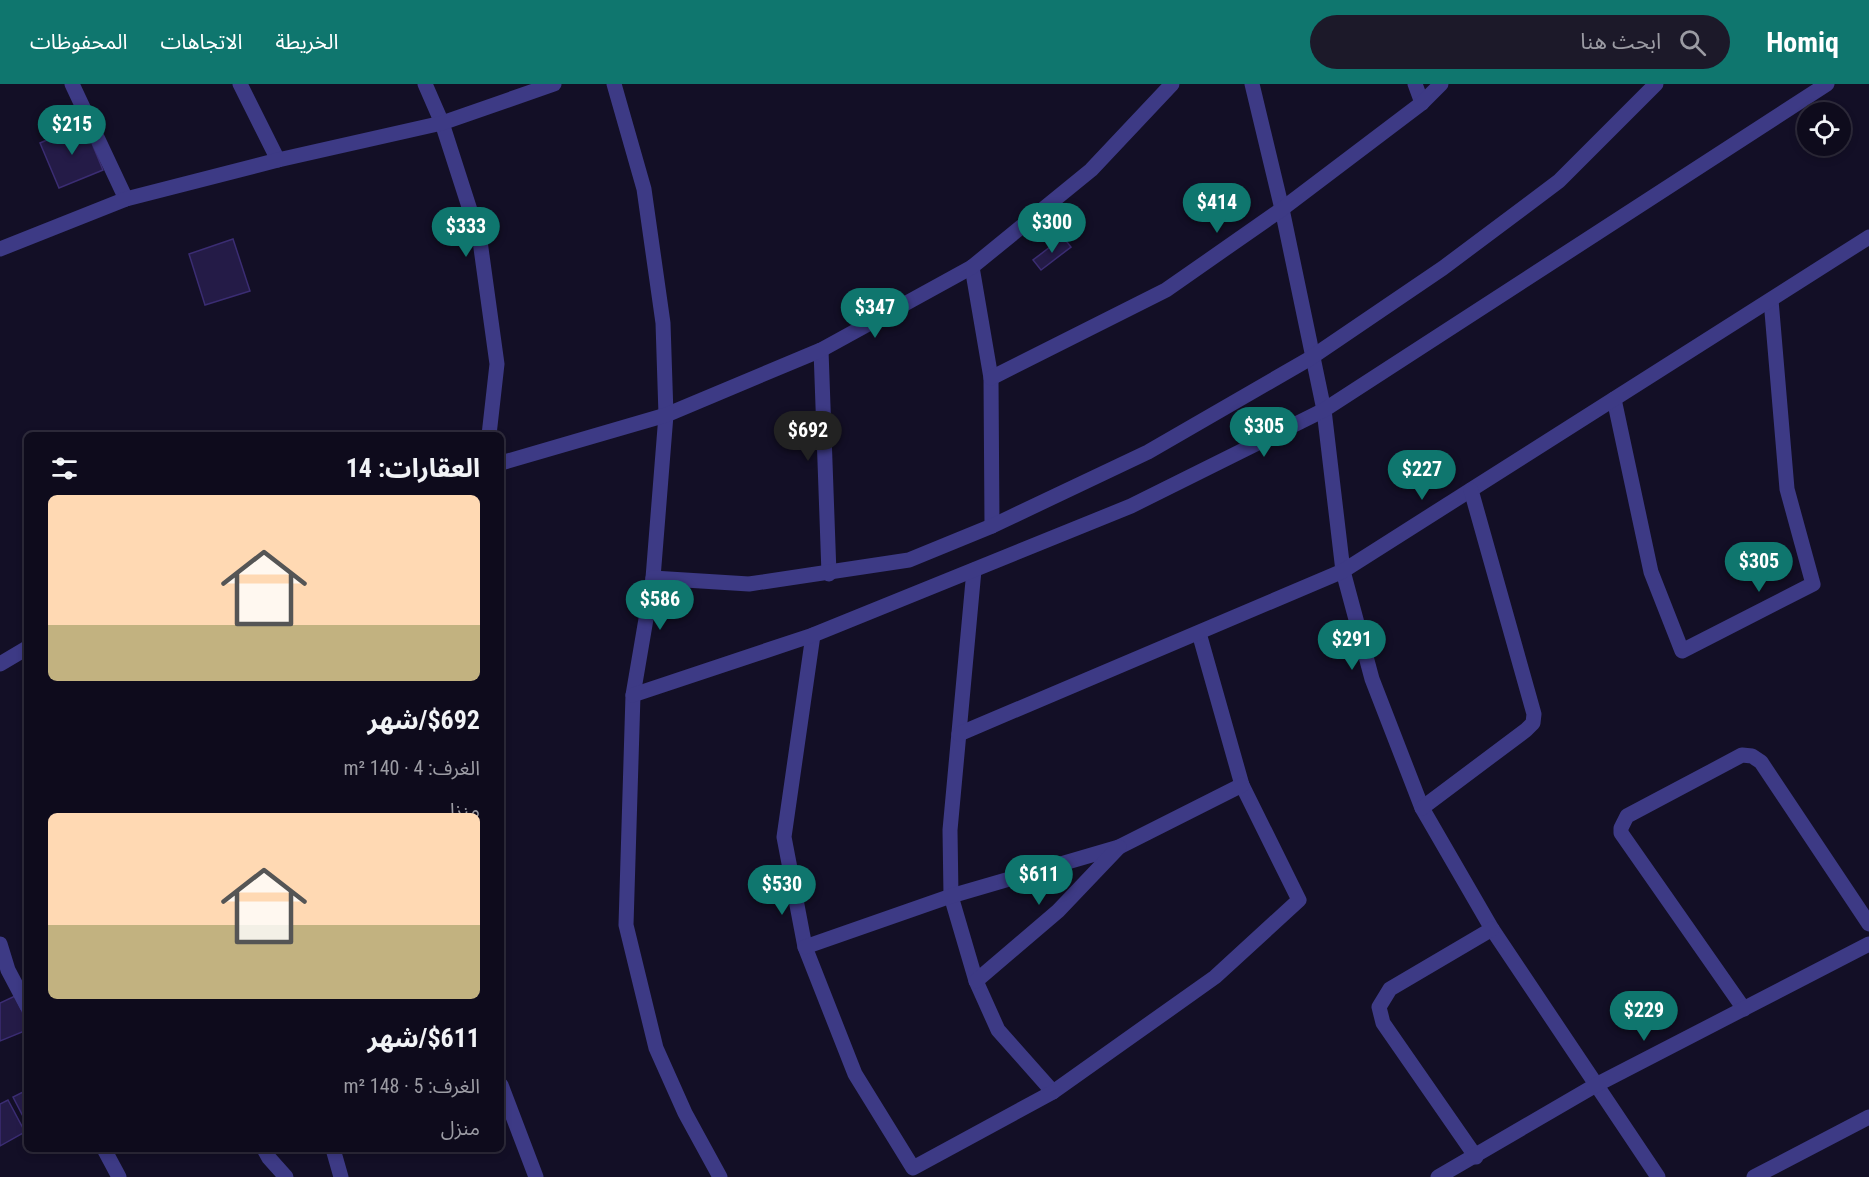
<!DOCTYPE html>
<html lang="ar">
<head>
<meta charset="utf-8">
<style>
	body { margin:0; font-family:"Roboto Condensed","Noto Sans Arabic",sans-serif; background:#1c1929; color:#f1f3f6; direction:rtl; height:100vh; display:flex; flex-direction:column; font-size:22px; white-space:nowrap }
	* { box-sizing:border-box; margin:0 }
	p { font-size:20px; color:#9b9ba3 }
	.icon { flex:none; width:33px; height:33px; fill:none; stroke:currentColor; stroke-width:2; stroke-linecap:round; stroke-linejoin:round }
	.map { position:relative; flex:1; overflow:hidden; direction:ltr }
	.sheet { position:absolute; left:24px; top:348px; width:480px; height:720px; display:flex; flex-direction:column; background:#0e0b1c; border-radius:9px; box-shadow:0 3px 9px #0003,0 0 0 2px #2e2b3b; direction:rtl }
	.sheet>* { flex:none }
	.tools { position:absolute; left:1797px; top:18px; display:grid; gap:12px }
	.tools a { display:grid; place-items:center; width:54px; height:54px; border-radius:50%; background:#0e0b1c; box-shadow:0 3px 9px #0003,0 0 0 2px #2e2b3b; font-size:30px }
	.price { position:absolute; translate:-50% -51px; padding:0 14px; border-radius:21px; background:#0f766e; color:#fff; font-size:20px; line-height:39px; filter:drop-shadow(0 2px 3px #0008) }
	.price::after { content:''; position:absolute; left:50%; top:36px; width:18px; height:14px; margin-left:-9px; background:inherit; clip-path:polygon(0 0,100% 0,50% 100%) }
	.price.selected { background:#222; color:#fff }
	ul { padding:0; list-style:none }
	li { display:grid; align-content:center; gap:12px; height:318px; padding:0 24px }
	li span { display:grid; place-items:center; height:186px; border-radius:9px; color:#555 }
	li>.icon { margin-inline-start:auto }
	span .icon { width:108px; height:108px; fill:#fffc; stroke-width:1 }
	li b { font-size:26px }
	h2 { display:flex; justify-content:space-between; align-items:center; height:72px; padding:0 24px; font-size:26px }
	header { display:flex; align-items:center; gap:36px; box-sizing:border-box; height:84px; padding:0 30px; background:#0f766e; color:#fff }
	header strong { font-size:28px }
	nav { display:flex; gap:33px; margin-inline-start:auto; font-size:21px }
	.search { width:420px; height:54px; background:#1c1929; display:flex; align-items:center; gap:15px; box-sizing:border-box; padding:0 21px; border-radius:33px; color:#9b9ba3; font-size:22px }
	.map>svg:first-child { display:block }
</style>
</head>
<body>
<header>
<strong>Homiq</strong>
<div class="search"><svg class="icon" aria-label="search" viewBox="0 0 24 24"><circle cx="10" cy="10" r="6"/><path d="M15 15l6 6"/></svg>ابحث هنا</div>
<nav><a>الخريطة</a><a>الاتجاهات</a><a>المحفوظات</a></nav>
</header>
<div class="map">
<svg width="1869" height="1093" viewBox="0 0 1869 1093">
	<rect width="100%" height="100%" fill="#130f26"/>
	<g fill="#241b47" stroke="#3b2d73" stroke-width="1.5">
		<polygon points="84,40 103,86 59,104 40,59"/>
		<polygon points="1063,153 1071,163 1041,186 1033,176"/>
		<polygon points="233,155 250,207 205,221 189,170"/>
		<polygon points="15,912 27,938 27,946 0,957 0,919"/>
		<polygon points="27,1006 27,1040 13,1013"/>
		<polygon points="8,1016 25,1048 0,1062 0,1020"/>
	</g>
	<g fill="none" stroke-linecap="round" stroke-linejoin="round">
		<g stroke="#3d3a85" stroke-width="15">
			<polyline points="72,0 126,115"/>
			<polyline points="240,0 278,76"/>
			<polyline points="425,0 442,39 480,157 497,280 489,351"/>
			<polyline points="614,0 644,105 663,239 666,331 653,494 633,611 626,841 656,964 685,1029 720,1093"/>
			<polyline points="1252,0 1282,125 1324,326 1343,487 1372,595 1422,724 1492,845 1658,1093"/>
			<polyline points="1415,0 1422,19"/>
			<polyline points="0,165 126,115 278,76 442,39 554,0"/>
			<polyline points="972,183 991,294 992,442"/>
			<polyline points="821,266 829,490"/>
			<polyline points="991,294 1166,206 1282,125 1422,19 1441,0"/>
			<polyline points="1614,315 1651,488 1682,567 1813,500 1787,405 1771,216"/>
			<polyline points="501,379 666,331 821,266 972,183 1091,86 1172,0"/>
			<polyline points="974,486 950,746 951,812 976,897 998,946 1053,1008"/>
			<polyline points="653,494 749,500 909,476 992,442 1148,368 1309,275 1443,184 1559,97 1656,0"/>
			<polyline points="813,551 784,753 805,863 855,990 913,1084 1053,1008 1215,893 1299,816 1242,701 1199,549"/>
			<polyline points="0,580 27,564"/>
			<polyline points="633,611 813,551 1131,422 1324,326 1827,0"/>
			<polyline points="959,650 1343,487 1869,153"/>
			<polyline points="1422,724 1526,646 1533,639 1534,630 1471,406"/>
			<polyline points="0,860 8,886 27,922"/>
			<polyline points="805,863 951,812 1119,763 1242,701"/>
			<polyline points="976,897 1058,827 1119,763"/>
			<polyline points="1744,925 1621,749 1621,744 1627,732 1742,671 1752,672 1761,678 1869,840"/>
			<polyline points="501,1001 536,1093"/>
			<polyline points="104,1065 119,1093"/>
			<polyline points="264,1065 269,1074 286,1093"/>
			<polyline points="333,1065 341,1093"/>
			<polyline points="1476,1073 1383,939 1379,923 1390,905 1492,845"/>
			<polyline points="1438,1093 1596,1001 1869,860"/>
			<polyline points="1754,1093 1869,1033"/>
		</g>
	</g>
</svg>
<div class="tools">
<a><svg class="icon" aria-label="locate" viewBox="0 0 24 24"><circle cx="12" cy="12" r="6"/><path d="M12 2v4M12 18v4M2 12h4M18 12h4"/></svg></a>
</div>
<b class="price" style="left:72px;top:72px">$215</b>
<b class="price" style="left:1217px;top:150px">$414</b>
<b class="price" style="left:1052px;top:170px">$300</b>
<b class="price" style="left:466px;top:174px">$333</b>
<b class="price" style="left:875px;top:255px">$347</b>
<b class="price" style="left:1264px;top:374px">$305</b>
<b class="price selected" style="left:808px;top:378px">$692</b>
<b class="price" style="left:1422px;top:417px">$227</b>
<b class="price" style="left:1759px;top:509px">$305</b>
<b class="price" style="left:660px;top:547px">$586</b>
<b class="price" style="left:1352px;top:587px">$291</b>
<b class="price" style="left:1039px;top:822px">$611</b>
<b class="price" style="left:782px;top:832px">$530</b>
<b class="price" style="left:1644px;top:958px">$229</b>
<section class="sheet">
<h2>العقارات: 14<svg class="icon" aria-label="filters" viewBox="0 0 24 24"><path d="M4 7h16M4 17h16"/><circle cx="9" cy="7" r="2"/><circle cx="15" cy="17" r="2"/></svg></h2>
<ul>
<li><span style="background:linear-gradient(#ffd9b3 70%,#c2b280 0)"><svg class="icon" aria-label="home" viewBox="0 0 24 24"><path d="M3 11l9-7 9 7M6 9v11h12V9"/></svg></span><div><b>$692/شهر</b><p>الغرف: 4 · 140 m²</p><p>منزل</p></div></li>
<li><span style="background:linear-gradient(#ffd9b3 60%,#c2b280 0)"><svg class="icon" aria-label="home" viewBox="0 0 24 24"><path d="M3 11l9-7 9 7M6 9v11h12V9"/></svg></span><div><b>$611/شهر</b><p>الغرف: 5 · 148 m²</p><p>منزل</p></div></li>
</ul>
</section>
</div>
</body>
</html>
